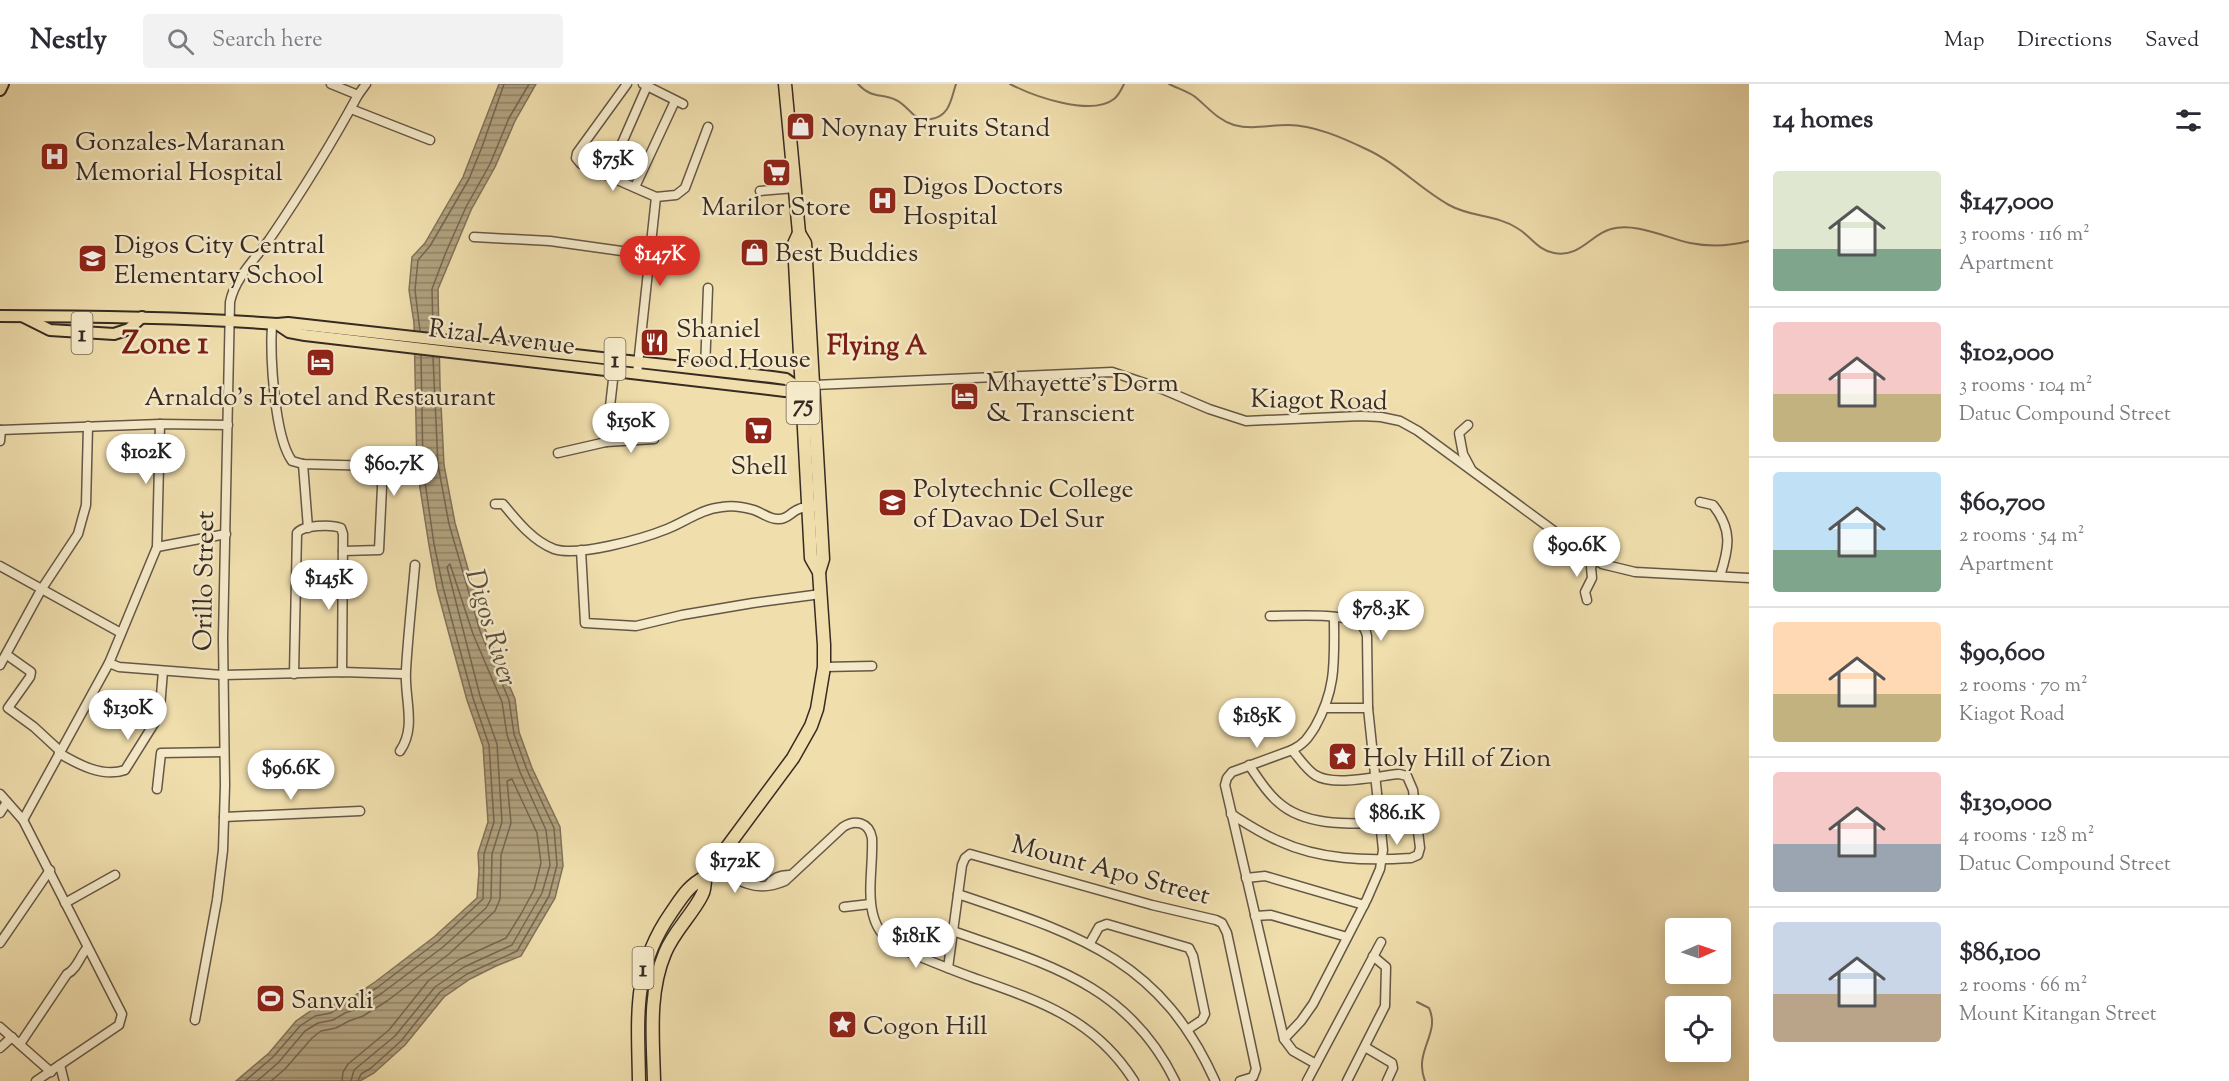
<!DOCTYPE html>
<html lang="en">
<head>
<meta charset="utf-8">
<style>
	body { margin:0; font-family:"Sorts Mill Goudy",serif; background:#f2f2f3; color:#2b2b33; height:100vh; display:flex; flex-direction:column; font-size:22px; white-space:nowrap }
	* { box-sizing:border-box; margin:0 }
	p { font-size:20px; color:#7c7c81 }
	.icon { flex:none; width:33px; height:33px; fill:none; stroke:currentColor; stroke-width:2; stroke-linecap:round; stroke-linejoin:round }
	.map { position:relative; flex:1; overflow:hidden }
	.sheet { display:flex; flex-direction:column; background:#fff; width:480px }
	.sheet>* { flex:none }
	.needle { width:39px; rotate:88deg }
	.fabs { position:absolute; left:1665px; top:834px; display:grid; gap:12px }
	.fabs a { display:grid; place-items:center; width:66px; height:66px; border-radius:6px; background:#fff; box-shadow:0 3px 15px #0003; font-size:30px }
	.price { position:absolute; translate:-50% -51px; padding:0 14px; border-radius:21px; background:#fff; color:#222; font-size:20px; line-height:39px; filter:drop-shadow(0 2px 3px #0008) }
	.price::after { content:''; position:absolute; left:50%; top:36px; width:18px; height:14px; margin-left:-9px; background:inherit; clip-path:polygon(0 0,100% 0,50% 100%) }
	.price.on { background:#d93025; color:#fff }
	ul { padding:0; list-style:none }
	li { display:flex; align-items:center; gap:18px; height:150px; padding:0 24px }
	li+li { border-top:2px solid #e1e1e2 }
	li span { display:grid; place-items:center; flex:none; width:168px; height:120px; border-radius:6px; color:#555 }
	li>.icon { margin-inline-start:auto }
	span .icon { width:72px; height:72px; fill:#fffc; stroke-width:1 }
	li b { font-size:26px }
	h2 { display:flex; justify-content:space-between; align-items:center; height:72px; padding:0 24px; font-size:26px }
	header { display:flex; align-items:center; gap:36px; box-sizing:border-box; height:84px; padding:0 30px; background:#fff; border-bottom:2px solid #e1e1e2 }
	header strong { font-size:28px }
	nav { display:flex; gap:33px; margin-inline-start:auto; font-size:21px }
	.search { width:420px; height:54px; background:#f2f2f3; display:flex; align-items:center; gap:15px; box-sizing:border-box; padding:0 21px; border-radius:6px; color:#7c7c81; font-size:22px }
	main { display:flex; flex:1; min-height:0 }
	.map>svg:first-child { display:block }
</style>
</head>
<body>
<header>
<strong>Nestly</strong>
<div class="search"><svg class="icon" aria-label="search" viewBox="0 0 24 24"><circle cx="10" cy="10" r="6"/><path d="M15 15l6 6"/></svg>Search here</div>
<nav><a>Map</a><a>Directions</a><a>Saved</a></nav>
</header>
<main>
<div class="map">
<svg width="1749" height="997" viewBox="0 0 1749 997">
	<defs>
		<pattern id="water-rules" width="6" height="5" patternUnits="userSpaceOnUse" patternTransform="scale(1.5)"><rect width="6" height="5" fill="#b1a17e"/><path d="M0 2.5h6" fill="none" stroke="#918367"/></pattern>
	</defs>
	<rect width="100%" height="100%" fill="#f0dead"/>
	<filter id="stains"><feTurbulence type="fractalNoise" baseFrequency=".00333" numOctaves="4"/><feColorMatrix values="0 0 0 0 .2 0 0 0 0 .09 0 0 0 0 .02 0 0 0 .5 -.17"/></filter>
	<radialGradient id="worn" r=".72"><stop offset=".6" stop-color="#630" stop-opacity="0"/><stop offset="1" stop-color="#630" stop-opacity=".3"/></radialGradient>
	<polygon fill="url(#water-rules)" stroke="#80715a" stroke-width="1.5" points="499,0 536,0 515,37 495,83 471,126 438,205 440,301 444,381 455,439 485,545 515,615 519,648 532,684 560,743 563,782 555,814 521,872 496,882 470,895 444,913 405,961 374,989 360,997 236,997 269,969 296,937 312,926 329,923 339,917 354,912 375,898 434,853 477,814 479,787 478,769 488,738 483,662 467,616 449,550 437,505 429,461 417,385 414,239 409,206 412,173 425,159 463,93"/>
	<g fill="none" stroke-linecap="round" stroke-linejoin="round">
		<g stroke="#746650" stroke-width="1.5">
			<polyline points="420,247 415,206 418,176 430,162 469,95 482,63 504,0"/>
			<polyline points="433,248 432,205 446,168 466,123 490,80 509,34 529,0"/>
			<polyline points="245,997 273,973 300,942 315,932 331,929 341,922 356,917 378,903 438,857 483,815 484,770 494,738 489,661 473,614 455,548 443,503 434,460 423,384 421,271"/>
			<polyline points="257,997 278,979 305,947 318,939 333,936 345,929 359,924 382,909 443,863 486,824 491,815 492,770 502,738 497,660 480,612 447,483 450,480 473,550 502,618 507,651 520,688 546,746 550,781 542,809 512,861 464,883 435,903 395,952 354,986 351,997"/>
			<polyline points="271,997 285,985 312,954 321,947 336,944 349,937 363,932 387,917 449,870 495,827 500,815 501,771 511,739 507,697 512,695 537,749 541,779 534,806 521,830 506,854 460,875 429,896 389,946 348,980 343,988 342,997"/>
			<polyline points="358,997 361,990 371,984 401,957 440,908 467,890 517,867 549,812 557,781 554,744 527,686 514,650 509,616 480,547 449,440 438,381 433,273"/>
		</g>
		<g stroke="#80715a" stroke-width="2">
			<path d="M 858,0 C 872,15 880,9 896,16 C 903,19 908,26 914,31 C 919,35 924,36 931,35 C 950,32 951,15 956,0"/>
			<path d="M 1010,0 C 1033,12 1091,33 1114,15 C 1119,11 1121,6 1124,0"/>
			<path d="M 1169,0 C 1177,4 1186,7 1194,12 C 1207,22 1217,36 1234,41 C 1252,46 1270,41 1288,41 C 1314,41 1343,54 1366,65 C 1397,79 1420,105 1449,121 C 1470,133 1497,131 1517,144 C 1531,152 1537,166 1554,169 C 1580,174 1591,150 1611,145 C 1635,138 1667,154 1690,159 C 1710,163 1730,162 1749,157"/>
			<path d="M 1417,918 L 1429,924 C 1441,950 1413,967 1425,997"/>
		</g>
		<defs>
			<g id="minor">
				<polyline points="331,0 358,11"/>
				<polyline points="627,0 577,69 576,74 581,80 656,113 676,111 685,104 708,43"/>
				<polyline points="643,0 683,20"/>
				<polyline points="351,25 430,56"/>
				<polyline points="608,91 647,2"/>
				<polyline points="635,103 675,17"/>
				<polyline points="760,107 795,104"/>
				<polyline points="474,153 550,157 650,171"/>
				<path d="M 272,240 C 270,271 274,352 292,377 L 303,380 L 412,383"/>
				<polyline points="705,286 708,204"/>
				<polyline points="637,290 656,113"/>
				<polyline points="814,301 1112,288 1162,305 1209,325 1246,337 1361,332 1381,333 1400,337 1418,347 1573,461 1602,480 1635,488 1749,494"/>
				<polyline points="1468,341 1459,349 1463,370 1471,385"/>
				<polyline points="0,346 160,340 228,341"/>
				<polyline points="0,357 1,346"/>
				<polyline points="606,358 614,287"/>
				<polyline points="558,369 606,358 654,355"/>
				<polyline points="303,380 308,444"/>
				<path d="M 1700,418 L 1713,421 C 1733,446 1729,464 1720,492"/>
				<path d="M 495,420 L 503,420 C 517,437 533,457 554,465 C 578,473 642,455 667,445 C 685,438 701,425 722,423 C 732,421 744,423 754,426 C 763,429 770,436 779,435 C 788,435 792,427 799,425 C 803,423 809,423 813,423"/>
				<polyline points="157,463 226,450"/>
				<polyline points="581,466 585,539 636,542 682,531 753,519 821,510"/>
				<polyline points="343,467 379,466 383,382"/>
				<polyline points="0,482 121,549"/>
				<polyline points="1587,516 1585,508 1592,494 1591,483 1595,475"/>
				<path d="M 1270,532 C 1290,532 1346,528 1360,540 C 1364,543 1366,547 1367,552 L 1368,624 L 1383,766 L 1380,785 L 1367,815 L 1313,920 L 1301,937 L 1284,955"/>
				<polyline points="7,571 31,588 30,593 8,624 34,643 60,667"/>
				<polyline points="109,579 119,583 222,591 342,588 405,590"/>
				<polyline points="0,581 41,506 78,450 86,421 88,342"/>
				<polyline points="824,583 872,582"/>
				<path d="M 294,590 L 297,449 C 303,441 331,440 341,444 L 343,450 L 342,588"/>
				<polyline points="1325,624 1368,624"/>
				<path d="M 400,667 C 417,643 404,614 406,586 C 408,551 412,516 415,481"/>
				<path d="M 59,669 C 77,680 103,694 125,686 L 155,638 L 160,624 L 163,587"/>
				<path d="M 1249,681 C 1258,694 1266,708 1278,718 C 1304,742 1348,740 1381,739"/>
				<polyline points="157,705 161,669 224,668"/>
				<polyline points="0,710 23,736 122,930 119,941 36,997"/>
				<polyline points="0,729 7,718"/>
				<path d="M 1231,730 C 1247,740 1262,750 1279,757 C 1320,776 1367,777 1411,774 L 1418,771 L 1420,764 L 1413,706 L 1407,692 L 1399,690 C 1377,692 1334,703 1315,691 C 1306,685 1299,674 1292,666"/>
				<polyline points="224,733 360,727"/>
				<polyline points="23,736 109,579 157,463 160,340"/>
				<path d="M 715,780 C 738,797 755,810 785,797 L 843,743 C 855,735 869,738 872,754 C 874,794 857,843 901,865 C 925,875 949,885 974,894 C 1040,917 1095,935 1134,997"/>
				<polyline points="1246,794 1265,792 1364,821"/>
				<path d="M 768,801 C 773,794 780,791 789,791"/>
				<path d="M 958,810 C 1076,850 1160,874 1215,997"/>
				<polyline points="65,819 115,791"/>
				<polyline points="844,823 870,820"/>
				<polyline points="1255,832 1271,831 1347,853"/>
				<path d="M 953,847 C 1046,880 1128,900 1175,997"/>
				<polyline points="0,859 50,786"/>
				<polyline points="1090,859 1099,843 1107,840 1189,864 1193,872 1205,930 1202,936 1187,946"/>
				<polyline points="948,884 962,781 965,774 970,770 1152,821 1216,836 1222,839 1227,849 1256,985 1253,993 1240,997"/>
				<path d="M 195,936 L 217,816 L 223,766 L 225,701 L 223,554 L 230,218 C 235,194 255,175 269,156 C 301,109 331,61 358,11 L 366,0"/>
				<polyline points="0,943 51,988"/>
				<path d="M 20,960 L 67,890 C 77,885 80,872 87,864"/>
				<polyline points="1365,963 1392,979 1393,984 1387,997"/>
				<polyline points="0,964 12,953"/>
				<path d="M 1316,980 L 1293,967 L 1284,955 L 1225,701 L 1227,694 L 1232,688 L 1292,666 C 1304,660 1308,654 1315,643 C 1337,604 1334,576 1334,533"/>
				<polyline points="60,981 64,997"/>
				<polyline points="1307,997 1381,858"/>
				<polyline points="1347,997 1385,922 1386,883 1373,872"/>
			</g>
			<g id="major">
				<polyline points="0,6 3,0"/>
				<path d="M 0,232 C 92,232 185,233 277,240 L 288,239 L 772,293 L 786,295 L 796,302"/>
				<polyline points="24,233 50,246 114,250 129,245 142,233"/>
				<polyline points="277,240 289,248 305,251 785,307 801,302"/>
			</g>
			<g id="highway">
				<polyline points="799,149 805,159 823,475 819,488"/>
				<path d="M 639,997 C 638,932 632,885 671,829 C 682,813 688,802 705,793 L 793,674 L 811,642 L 817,625 L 824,583 L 824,561 L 819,488 L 811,474 L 794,160 L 799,149 L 785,0"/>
				<path d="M 654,997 C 653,954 648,909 665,869 C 674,847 692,831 702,811 C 705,806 705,798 705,793"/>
			</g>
		</defs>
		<use href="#minor" stroke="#655746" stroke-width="11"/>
		<use href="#major" stroke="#372a23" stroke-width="14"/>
		<use href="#highway" stroke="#372a23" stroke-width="15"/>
		<use href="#minor" stroke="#f5eaca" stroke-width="8"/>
		<use href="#major" stroke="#f0dead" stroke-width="10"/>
		<use href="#highway" stroke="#f0dead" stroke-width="12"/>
	</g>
	<defs>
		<symbol id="shop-square" viewBox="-11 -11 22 22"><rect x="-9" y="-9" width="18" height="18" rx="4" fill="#8f2418" stroke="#f5eaca"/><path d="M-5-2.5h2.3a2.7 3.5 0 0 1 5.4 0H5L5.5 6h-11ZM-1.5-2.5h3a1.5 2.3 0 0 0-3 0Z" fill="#fff"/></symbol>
		<symbol id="hospital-square" viewBox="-11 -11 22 22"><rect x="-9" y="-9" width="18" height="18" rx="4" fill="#8f2418" stroke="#f5eaca"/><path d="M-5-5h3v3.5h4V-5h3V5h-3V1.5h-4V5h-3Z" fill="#fff"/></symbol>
		<symbol id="supermarket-square" viewBox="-11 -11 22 22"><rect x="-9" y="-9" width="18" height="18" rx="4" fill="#8f2418" stroke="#f5eaca"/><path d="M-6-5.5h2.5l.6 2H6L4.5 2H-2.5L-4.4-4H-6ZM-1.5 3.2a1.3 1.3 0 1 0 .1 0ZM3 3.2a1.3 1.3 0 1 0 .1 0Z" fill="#fff"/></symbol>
		<symbol id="school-square" viewBox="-11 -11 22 22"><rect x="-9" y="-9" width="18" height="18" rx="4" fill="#8f2418" stroke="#f5eaca"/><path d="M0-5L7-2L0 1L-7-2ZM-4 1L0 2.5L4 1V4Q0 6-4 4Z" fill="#fff"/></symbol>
		<symbol id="restaurant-square" viewBox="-11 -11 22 22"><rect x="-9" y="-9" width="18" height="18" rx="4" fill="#8f2418" stroke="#f5eaca"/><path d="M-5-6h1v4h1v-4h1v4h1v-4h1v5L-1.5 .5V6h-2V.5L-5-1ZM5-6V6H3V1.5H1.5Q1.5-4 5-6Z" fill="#fff"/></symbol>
		<symbol id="hotel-square" viewBox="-11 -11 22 22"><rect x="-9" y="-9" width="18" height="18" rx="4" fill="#8f2418" stroke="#f5eaca"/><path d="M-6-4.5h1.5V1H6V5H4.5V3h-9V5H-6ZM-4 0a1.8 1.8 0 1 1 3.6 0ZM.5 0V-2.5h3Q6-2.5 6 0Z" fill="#fff"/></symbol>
		<symbol id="sight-square" viewBox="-11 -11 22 22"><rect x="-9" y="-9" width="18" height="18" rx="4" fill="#8f2418" stroke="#f5eaca"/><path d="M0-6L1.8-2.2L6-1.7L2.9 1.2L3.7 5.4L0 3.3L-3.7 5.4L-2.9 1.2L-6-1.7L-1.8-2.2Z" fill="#fff"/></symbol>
		<symbol id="stadium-square" viewBox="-11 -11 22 22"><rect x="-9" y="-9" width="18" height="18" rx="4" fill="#8f2418" stroke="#f5eaca"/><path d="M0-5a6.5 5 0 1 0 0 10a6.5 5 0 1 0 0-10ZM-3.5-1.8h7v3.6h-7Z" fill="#fff"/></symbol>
	</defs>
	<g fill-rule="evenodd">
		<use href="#shop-square" x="784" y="26" width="33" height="33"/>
		<use href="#hospital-square" x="38" y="56" width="33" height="33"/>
		<use href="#supermarket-square" x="760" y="72" width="33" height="33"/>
		<use href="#hospital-square" x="866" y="100" width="33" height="33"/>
		<use href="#shop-square" x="738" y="152" width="33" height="33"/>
		<use href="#school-square" x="76" y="158" width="33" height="33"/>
		<use href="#restaurant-square" x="638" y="242" width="33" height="33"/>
		<use href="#hotel-square" x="304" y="262" width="33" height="33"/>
		<use href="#hotel-square" x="948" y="296" width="33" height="33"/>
		<use href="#supermarket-square" x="742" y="330" width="33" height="33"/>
		<use href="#school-square" x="876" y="402" width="33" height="33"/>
		<use href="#sight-square" x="1326" y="656" width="33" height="33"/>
		<use href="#stadium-square" x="254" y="898" width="33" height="33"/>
		<use href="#sight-square" x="826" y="924" width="33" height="33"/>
	</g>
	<g text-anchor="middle" stroke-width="5" stroke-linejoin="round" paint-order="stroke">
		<g fill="#f5eaca" stroke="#706455" stroke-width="1.5">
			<rect x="71.5" y="228" width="21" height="42" rx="4.5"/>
			<rect x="604.5" y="254" width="21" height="42" rx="4.5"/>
			<rect x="786.5" y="298" width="33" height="42" rx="4.5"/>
			<rect x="632.5" y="863" width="21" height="42" rx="4.5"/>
		</g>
		<g font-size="24" font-weight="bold" fill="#372a23">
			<text x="82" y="257">1</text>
			<text x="615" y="283">1</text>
			<text x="803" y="327">75</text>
			<text x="643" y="892">1</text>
		</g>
		<g font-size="26" fill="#372a23" stroke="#f5eaca" text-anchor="start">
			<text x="821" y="52">Noynay Fruits Stand</text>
			<text x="75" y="66">Gonzales-Maranan<tspan x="75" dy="30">Memorial Hospital</tspan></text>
			<text x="903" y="110">Digos Doctors<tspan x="903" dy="30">Hospital</tspan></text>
			<text x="776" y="131" text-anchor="middle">Marilor Store</text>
			<text x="114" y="169">Digos City Central<tspan x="114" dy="30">Elementary School</tspan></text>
			<text x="775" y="177">Best Buddies</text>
			<text x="676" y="253">Shaniel<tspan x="676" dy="30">Food House</tspan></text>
			<text x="986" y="307">Mhayette's Dorm<tspan x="986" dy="30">&amp; Transcient</tspan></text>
			<text x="320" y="321" text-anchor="middle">Arnaldo's Hotel and Restaurant</text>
			<text x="759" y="390" text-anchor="middle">Shell</text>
			<text x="913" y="413">Polytechnic College<tspan x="913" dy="30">of Davao Del Sur</tspan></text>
			<text x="1363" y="682">Holy Hill of Zion</text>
			<text x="291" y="924">Sanvali</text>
			<text x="863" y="950">Cogon Hill</text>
		</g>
		<g font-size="26" fill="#372a23" stroke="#f5eaca">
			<text transform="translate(502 252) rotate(7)" y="9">Rizal Avenue</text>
			<text transform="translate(1319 315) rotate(1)" y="9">Kiagot Road</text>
			<text transform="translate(203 497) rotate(-89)" y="9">Orillo Street</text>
			<text transform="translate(1111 785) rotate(15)" y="9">Mount Apo Street</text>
		</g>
		<g font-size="27" font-weight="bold" fill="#7a1f14" stroke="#f5eaca">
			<text x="877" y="270">Flying A</text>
		</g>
		<g font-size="27" font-style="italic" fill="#5c4e3e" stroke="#f5eaca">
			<text transform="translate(492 543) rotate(73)" y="9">Digos River</text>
		</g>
		<g font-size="32" font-weight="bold" fill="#7a1f14" stroke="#f5eaca">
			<text x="165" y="269">Zone 1</text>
		</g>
	</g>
	<rect width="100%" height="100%" filter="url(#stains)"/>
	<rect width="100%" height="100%" fill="url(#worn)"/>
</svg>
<div class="fabs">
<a><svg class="needle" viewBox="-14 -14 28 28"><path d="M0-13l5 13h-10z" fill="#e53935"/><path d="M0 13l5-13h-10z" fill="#7c7c81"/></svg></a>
<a><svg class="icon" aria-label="locate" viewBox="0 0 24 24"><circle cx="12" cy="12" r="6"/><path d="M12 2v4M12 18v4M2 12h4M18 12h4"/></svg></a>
</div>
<b class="price" style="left:613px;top:108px">$75K</b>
<b class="price on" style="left:660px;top:203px">$147K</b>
<b class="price" style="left:631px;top:370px">$150K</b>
<b class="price" style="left:146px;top:401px">$102K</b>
<b class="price" style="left:394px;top:413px">$60.7K</b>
<b class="price" style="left:1577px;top:494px">$90.6K</b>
<b class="price" style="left:329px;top:527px">$145K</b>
<b class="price" style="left:1381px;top:558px">$78.3K</b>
<b class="price" style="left:128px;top:657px">$130K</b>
<b class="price" style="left:1257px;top:665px">$185K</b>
<b class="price" style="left:291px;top:717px">$96.6K</b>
<b class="price" style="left:1397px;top:762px">$86.1K</b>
<b class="price" style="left:735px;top:810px">$172K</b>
<b class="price" style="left:916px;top:885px">$181K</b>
</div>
<section class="sheet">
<h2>14 homes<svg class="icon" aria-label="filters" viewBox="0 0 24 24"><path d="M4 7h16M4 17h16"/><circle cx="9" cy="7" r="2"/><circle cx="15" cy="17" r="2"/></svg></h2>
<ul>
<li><span style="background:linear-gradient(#dfe7d0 65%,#7fa58c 0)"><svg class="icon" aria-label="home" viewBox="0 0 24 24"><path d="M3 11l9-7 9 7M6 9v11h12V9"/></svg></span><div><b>$147,000</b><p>3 rooms · 116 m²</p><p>Apartment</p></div></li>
<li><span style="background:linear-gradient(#f6c9c9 60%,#c2b280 0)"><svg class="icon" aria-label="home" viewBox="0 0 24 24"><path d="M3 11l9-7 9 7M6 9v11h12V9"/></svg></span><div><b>$102,000</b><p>3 rooms · 104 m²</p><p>Datuc Compound Street</p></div></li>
<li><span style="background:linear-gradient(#bfe0f5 65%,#7fa58c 0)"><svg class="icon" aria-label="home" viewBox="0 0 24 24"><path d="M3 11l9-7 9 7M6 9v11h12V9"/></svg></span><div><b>$60,700</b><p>2 rooms · 54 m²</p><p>Apartment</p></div></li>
<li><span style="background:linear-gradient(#ffd9b3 60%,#c2b280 0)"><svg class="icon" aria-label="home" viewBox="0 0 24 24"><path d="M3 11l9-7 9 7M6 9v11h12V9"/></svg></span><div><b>$90,600</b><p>2 rooms · 70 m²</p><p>Kiagot Road</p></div></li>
<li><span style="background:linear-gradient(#f6c9c9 60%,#9aa5b1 0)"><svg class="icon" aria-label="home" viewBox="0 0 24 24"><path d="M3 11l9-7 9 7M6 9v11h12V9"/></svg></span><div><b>$130,000</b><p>4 rooms · 128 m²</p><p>Datuc Compound Street</p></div></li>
<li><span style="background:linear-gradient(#c9d6e8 60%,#b9a48a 0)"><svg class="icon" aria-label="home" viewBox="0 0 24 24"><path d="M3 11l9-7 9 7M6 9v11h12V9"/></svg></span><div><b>$86,100</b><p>2 rooms · 66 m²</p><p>Mount Kitangan Street</p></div></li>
</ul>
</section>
</main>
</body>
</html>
